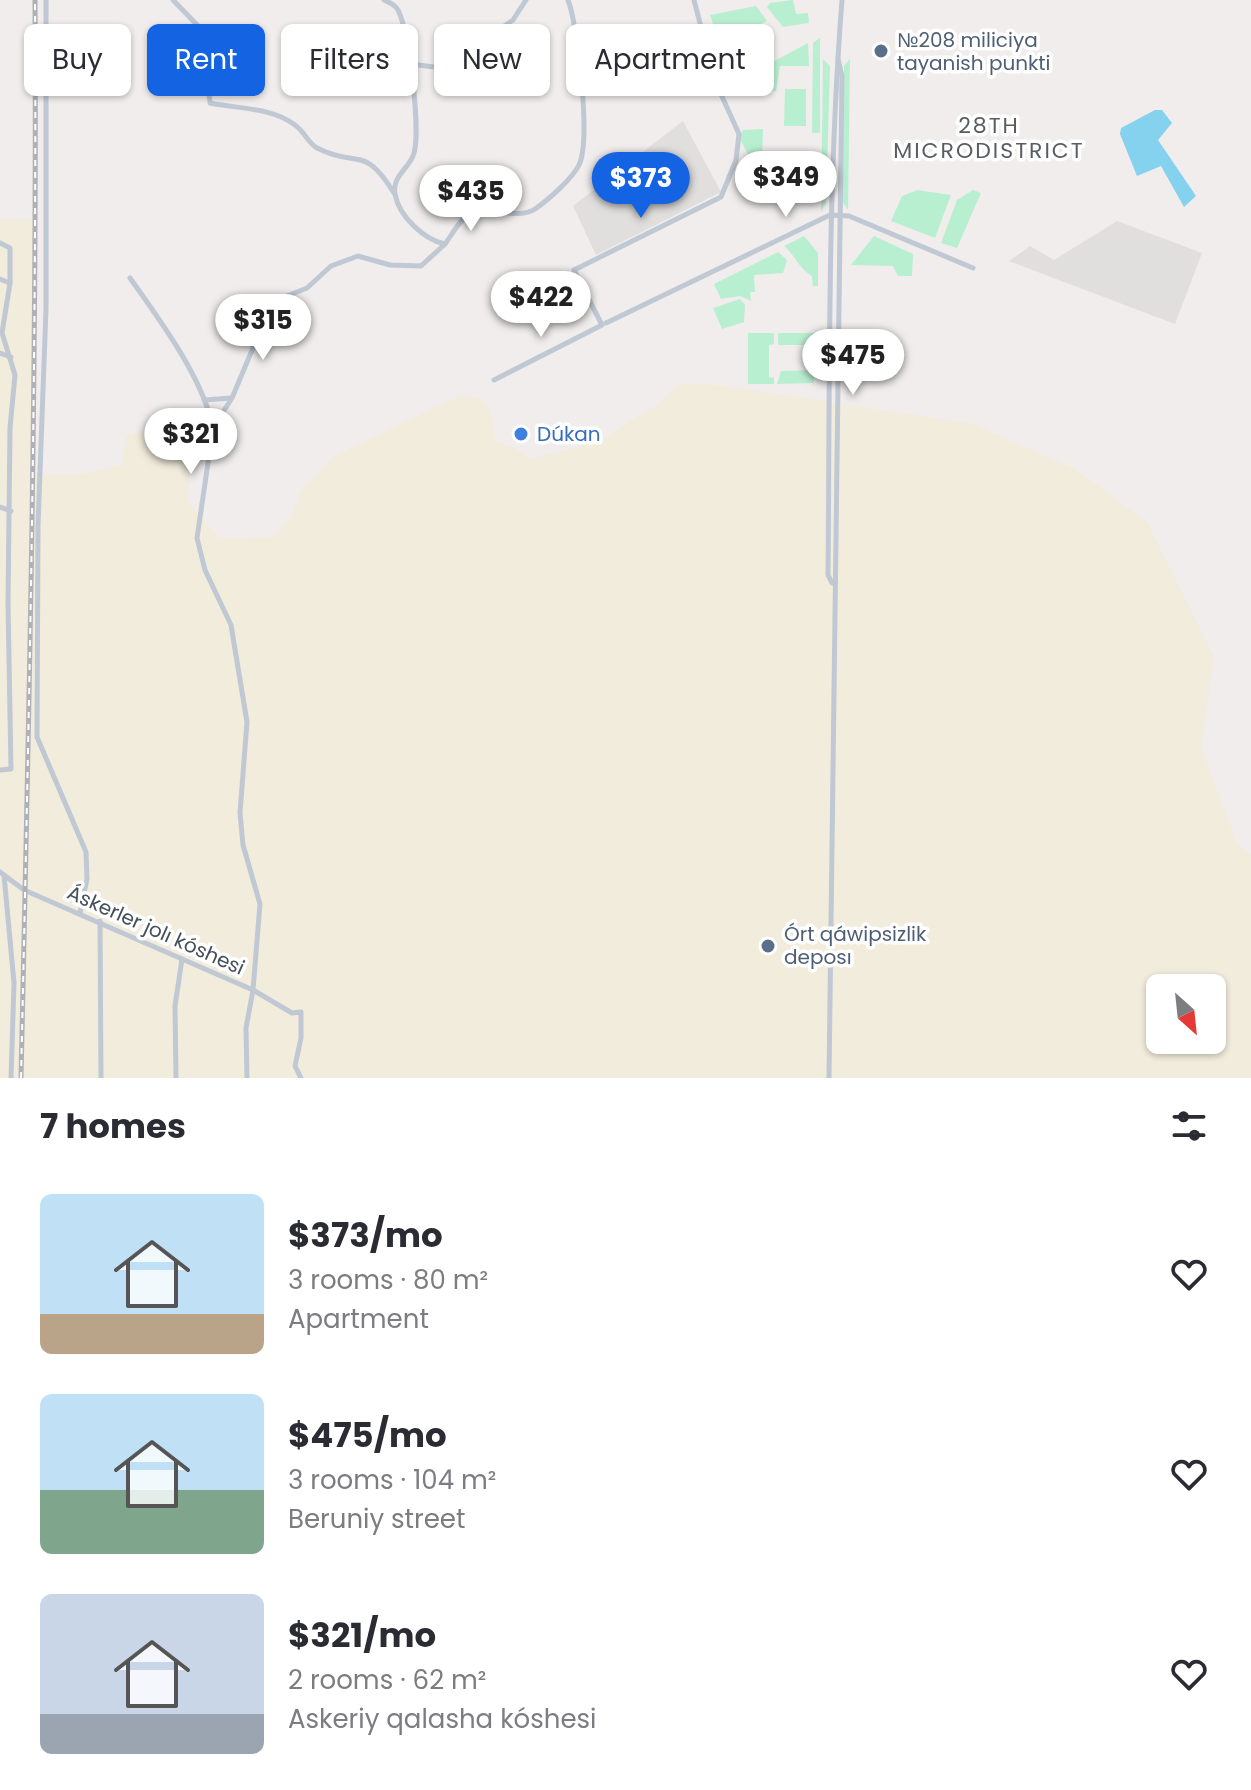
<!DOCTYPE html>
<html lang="en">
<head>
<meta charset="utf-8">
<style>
	body { margin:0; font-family:Poppins,sans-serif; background:#f7f7f7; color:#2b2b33; height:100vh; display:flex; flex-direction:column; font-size:30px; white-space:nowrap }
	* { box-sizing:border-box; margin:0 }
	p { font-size:26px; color:#7c7c81 }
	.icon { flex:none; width:44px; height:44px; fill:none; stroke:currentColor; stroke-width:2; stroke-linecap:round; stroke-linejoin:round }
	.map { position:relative; height:1078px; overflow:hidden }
	.side { display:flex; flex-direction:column; background:#fff; flex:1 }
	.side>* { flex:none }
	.top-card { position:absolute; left:24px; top:24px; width:800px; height:72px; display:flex; gap:16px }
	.needle { width:52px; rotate:153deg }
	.buttons { position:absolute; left:1146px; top:974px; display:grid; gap:16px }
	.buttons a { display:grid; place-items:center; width:80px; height:80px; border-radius:12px; background:#fff; box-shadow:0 2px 6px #0004; font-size:40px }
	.price { position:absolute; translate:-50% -68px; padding:0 18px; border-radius:28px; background:#fff; color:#222; font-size:26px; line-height:52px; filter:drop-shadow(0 2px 4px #0008) }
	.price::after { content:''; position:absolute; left:50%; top:48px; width:24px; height:18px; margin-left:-12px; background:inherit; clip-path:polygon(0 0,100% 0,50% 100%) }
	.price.active { background:#1463e2; color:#fff }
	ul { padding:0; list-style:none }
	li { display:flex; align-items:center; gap:24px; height:200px; padding:0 40px }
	li span { display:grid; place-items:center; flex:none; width:224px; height:160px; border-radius:12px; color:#555 }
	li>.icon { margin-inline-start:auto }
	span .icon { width:96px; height:96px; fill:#fffc; stroke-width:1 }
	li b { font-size:34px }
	h2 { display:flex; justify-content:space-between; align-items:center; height:96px; padding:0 40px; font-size:34px }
	.chip { padding:0 28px; border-radius:12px; background:#fff; box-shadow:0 2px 6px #0004; font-size:28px; line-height:72px }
	.chip.active { background:#1463e2; color:#fff }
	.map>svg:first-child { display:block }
</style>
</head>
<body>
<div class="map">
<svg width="1251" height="1078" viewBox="0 0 1251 1078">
	<rect width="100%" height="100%" fill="#f0edec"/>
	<g fill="#e1dede">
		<polygon points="683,121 721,192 596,255 573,206"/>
		<polygon points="1117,221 1202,253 1175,324 1009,261 1030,246 1054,260"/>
	</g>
	<g fill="#b9efd1">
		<polygon points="793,0 796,14 808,13 809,23 783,27 767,7 770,3"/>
		<polygon points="756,6 767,21 720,44 710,15"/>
		<polygon points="687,24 695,42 660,58 652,40"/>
		<polygon points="820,38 820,133 812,133 813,43"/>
		<polygon points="808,43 809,66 780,66 776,91 764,92 756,71"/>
		<polygon points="823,59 830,66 826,203 821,212"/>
		<polygon points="850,59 848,210 842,201 844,66"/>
		<polygon points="785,89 806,89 806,126 784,126"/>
		<polygon points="763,129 762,164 808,164 808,172 767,191 739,137 743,130"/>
		<polygon points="917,190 951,195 935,238 891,221 902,196"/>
		<polygon points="973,190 981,193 957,248 941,243 957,200"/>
		<path d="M 804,236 L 818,253 L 818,286 L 813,286 L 812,276 C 798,268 796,256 784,246 Z"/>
		<polygon points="874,236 913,254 912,276 898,276 893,266 851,265"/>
		<polygon points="778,252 787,260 783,273 754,275 755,292 750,292 751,301 740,296 721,299 714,284"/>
		<polygon points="740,299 745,305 744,322 722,329 713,308"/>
		<polygon points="748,333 774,333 774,344 769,345 769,377 774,378 774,384 748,384"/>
		<polygon points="778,333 817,333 816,345 778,345"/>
		<polygon points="817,370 813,383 777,384 781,371"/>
	</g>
	<path fill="#f2ecdc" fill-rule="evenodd" d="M 0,219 L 36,219 L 31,475 L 89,473 L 123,464 L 125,438 L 152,425 L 172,423 L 190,448 L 188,502 L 220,538 L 272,537 L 290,519 L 301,491 L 333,457 L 461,395 L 482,399 L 491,413 L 495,441 L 515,448 L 530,459 L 598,442 L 657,405 L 679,384 L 719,385 L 973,424 L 1075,469 L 1147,522 L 1214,657 L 1201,748 L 1237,843 L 1251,854 L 1251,1078 L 0,1078 ZM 1160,988 L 1212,988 L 1212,1040 L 1160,1040 Z"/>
	<polygon fill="#84d2ee" points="1155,110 1162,110 1172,123 1158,140 1196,196 1184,207 1161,166 1137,176 1120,134 1121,128"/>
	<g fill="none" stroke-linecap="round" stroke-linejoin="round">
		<g stroke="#bfc8d3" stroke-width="5">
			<polyline points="46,0 46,309 38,526 37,737 86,852 87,879 80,913"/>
			<path d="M 173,0 L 202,30 L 210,103 C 238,109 271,107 295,125 C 304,131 308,143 317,148 C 358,169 363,143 394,193"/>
			<path d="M 384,0 C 390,3 395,4 398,10 C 409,30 422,136 413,156 C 407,170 392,177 395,194 C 399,217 425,240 445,244 C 452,235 459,220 469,215 C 488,202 515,222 535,209 C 548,200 572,179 579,165 C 591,141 578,25 568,0"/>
			<polyline points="410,64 459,70 469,67 494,33 513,20 526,0"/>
			<polyline points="0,243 10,248 10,283 2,333 15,375 10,428 8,603 11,769 0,770"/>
			<path d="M 130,278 C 159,319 204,379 213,429 L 197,538 L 205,570 L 231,625 L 247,722 L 240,813 L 243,845 L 260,904 L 253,990 L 246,1028 L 247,1078"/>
			<polyline points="0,279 10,283"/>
			<polyline points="606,323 830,215 849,216 973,268"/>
			<polyline points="0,353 11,357"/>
			<polyline points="494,380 602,325 574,270 721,197 736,160 739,134 715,81 694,0"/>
			<polyline points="204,400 231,398"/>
			<polyline points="214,426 232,398 258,336 287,296 307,288 331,266 358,256 390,265 421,266 445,244"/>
			<polyline points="0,507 11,511"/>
			<path d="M 832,583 L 828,575 C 830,383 827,191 842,0"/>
			<polyline points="0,872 24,890 253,990 292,1013 301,1012 301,1038 295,1066 301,1078"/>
			<polyline points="4,875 14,983 11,1078"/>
			<polyline points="100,921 101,1078"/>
			<polyline points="176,1078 175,1006 182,959"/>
			<polyline points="829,1078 842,76 838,59"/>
		</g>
		<defs>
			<path id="rail" d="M 21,1078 C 29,719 37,359 35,0"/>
		</defs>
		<use href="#rail" stroke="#afb1b7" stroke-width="5"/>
		<use href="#rail" stroke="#fff" stroke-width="2" stroke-dasharray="6" stroke-linecap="butt"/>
	</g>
	<g fill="#5c6f8a" stroke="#fff" stroke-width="3">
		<circle cx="881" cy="51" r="8"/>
		<circle cx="768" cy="946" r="8"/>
	</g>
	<circle fill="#3f7fe0" stroke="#fff" stroke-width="3" cx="521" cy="434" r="8"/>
	<g text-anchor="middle" stroke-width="7" stroke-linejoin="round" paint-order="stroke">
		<g font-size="20" fill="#4e5e75" stroke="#fff" text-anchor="start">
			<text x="897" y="47">№208 miliciya<tspan x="897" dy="23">tayanish punkti</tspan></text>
			<text x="784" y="941">Órt qáwipsizlik<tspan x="784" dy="23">deposı</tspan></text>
		</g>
		<g font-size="20" fill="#366cbe" stroke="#fff" text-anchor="start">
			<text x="537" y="441">Dúkan</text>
		</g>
		<g font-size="20" fill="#454f5a" stroke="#fff">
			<text transform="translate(156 930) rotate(24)" y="7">Áskerler jolı kóshesi</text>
		</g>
		<g font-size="22" letter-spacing="2" fill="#595d62" stroke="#fff">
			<text x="989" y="133">28TH<tspan x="989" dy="25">MICRODISTRICT</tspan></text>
		</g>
	</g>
</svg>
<div class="buttons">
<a><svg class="needle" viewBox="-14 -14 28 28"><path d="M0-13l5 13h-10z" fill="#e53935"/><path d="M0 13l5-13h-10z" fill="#7c7c81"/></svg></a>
</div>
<b class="price" style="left:786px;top:219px">$349</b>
<b class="price active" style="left:641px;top:220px">$373</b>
<b class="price" style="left:471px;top:233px">$435</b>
<b class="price" style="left:541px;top:339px">$422</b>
<b class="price" style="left:263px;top:362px">$315</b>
<b class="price" style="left:853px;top:397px">$475</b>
<b class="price" style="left:191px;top:476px">$321</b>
<div class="top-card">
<a class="chip">Buy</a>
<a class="chip active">Rent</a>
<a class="chip">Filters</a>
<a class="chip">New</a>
<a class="chip">Apartment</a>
</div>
</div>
<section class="side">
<h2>7 homes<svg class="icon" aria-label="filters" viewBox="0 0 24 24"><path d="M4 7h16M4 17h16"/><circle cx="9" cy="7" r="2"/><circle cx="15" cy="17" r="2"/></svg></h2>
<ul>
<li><span style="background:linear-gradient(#bfe0f5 75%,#b9a48a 0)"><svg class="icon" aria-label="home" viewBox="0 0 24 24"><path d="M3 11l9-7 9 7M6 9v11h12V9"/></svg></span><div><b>$373/mo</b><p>3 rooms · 80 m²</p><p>Apartment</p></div><svg class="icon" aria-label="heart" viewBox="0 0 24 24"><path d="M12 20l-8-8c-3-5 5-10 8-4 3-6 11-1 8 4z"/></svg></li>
<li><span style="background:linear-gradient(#bfe0f5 60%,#7fa58c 0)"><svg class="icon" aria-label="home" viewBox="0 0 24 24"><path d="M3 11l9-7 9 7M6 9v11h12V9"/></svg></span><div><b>$475/mo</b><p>3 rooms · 104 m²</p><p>Beruniy street</p></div><svg class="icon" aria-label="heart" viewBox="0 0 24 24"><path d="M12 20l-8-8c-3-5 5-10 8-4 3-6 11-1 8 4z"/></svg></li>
<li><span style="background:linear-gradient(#c9d6e8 75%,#9aa5b1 0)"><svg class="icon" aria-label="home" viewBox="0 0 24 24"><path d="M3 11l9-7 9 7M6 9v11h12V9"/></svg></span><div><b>$321/mo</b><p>2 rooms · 62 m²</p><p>Askeriy qalasha kóshesi</p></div><svg class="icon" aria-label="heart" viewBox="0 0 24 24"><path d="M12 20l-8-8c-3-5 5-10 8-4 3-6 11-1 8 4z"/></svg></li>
</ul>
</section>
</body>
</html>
